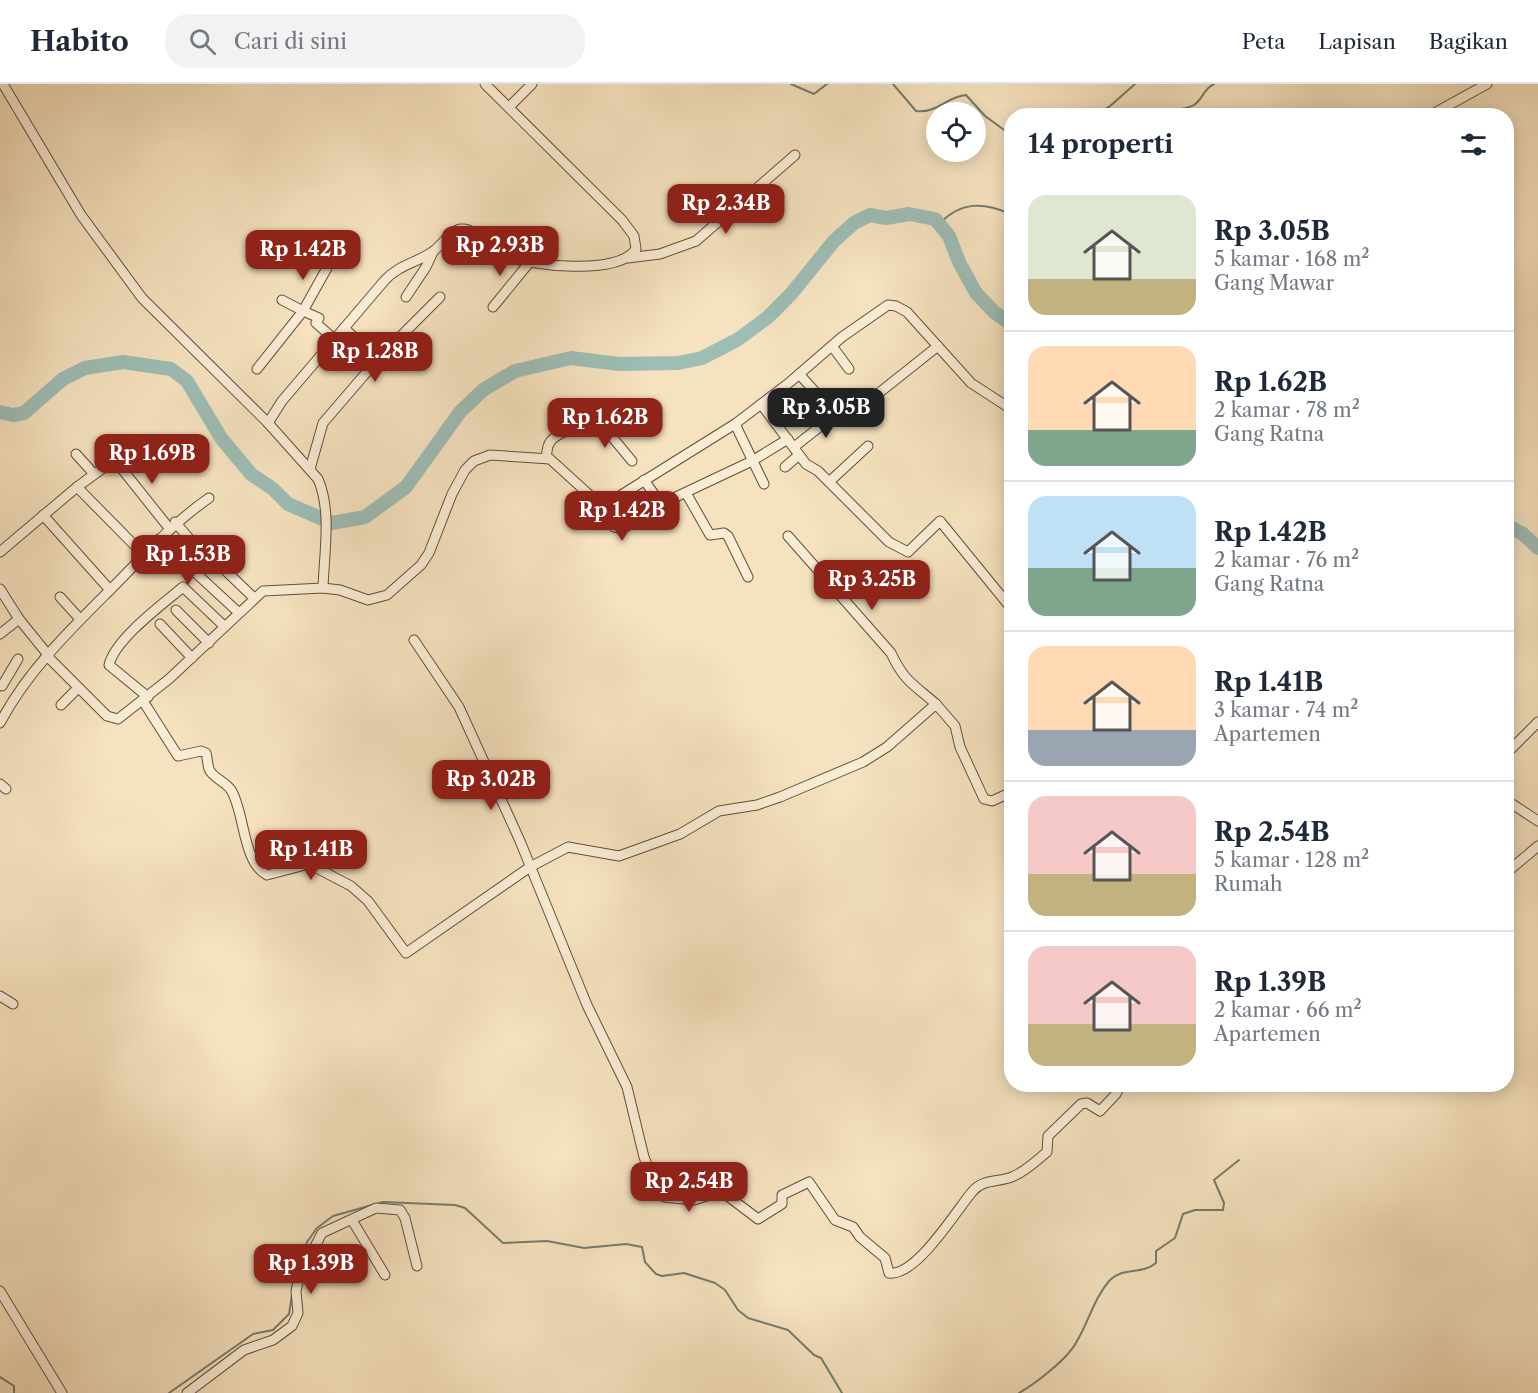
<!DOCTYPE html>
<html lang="id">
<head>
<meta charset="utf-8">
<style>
	body { margin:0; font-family:"Libre Caslon Text",serif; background:#f2f2f3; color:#1f2937; height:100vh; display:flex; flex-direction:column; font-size:22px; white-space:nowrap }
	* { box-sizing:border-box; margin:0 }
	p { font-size:20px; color:#747a83 }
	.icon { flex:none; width:33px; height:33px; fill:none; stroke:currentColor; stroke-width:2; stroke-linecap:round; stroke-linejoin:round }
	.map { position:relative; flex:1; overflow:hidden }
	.drawer { position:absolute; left:1004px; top:24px; width:510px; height:984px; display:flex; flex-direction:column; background:#fff; border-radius:24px; box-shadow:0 3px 15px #0003 }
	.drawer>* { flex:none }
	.buttons { position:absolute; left:926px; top:18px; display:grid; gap:12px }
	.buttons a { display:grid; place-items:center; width:60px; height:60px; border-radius:50%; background:#fff; box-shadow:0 3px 15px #0003; font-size:30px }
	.price { position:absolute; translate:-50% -51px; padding:0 14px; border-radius:12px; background:#8f2418; color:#fff; font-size:20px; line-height:39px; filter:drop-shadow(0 2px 3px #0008) }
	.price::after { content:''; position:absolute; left:50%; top:36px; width:18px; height:14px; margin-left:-9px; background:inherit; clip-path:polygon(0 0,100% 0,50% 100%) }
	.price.selected { background:#222; color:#fff }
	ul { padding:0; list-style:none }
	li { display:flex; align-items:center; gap:18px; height:150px; padding:0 24px }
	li+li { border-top:2px solid #e0e1e3 }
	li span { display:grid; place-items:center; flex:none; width:168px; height:120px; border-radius:18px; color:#555 }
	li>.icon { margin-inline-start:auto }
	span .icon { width:72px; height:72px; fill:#fffc; stroke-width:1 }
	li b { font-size:26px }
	h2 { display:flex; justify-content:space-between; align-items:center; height:72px; padding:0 24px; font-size:26px }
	header { display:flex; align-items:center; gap:36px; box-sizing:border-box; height:84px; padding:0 30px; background:#fff; border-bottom:2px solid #e0e1e3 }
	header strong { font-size:28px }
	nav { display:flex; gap:33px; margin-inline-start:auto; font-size:21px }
	.search { width:420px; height:54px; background:#f2f2f3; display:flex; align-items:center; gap:15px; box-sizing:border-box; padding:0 21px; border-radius:24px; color:#747a83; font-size:22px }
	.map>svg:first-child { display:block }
</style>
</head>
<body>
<header>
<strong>Habito</strong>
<div class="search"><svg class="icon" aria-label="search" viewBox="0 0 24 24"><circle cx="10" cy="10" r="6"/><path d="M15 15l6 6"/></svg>Cari di sini</div>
<nav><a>Peta</a><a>Lapisan</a><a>Bagikan</a></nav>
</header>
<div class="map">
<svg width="1538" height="1309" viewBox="0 0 1538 1309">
	<rect width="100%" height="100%" fill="#f6e2bf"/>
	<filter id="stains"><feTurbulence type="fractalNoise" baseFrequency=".00333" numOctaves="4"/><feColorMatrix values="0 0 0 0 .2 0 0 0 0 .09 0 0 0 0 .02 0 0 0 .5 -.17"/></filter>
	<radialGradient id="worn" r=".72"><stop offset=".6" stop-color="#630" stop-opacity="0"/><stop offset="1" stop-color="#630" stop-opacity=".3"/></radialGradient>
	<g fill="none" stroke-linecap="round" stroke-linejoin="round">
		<g stroke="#737d6f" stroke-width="2">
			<polyline points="791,0 814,10 827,0"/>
			<path d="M 893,0 L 916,27 C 936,30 948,12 966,11 L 985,32 L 1011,51"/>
			<polyline points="1092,32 1109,23 1135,0"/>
			<path d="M 1168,32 C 1176,23 1185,26 1194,21 C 1203,15 1204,4 1214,0"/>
			<path d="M 939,140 C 961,117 983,118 1011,130"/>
			<polyline points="295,1192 307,1158 317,1144 333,1132 383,1118 455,1121 465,1124 503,1159 547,1157 584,1164 626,1160 642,1163 645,1178 656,1190 662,1192 684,1189 715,1199 725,1206 738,1226 748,1234 788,1246 814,1271 821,1274 842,1309"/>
			<polyline points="0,1293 14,1302 14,1309"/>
			<polyline points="169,1309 253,1250 273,1246 289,1230 292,1211"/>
			<path d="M 1019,1309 C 1036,1299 1068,1275 1077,1257 C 1089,1237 1094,1214 1110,1196 C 1122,1183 1142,1191 1156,1179 L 1156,1167 L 1175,1154 L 1183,1130 L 1195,1126 L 1223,1126 L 1224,1119 L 1214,1096 L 1239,1076"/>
		</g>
		<g stroke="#9dbdb5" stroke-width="14">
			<polyline points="0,328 13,331 24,329 63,295 85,284 123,278 171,285 187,297 221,354 251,390 273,405 288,420 332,439 365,433 406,403 460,328 483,306 515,287 571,274 619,280 678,279 702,274 737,256 768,233 791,210 834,157 854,139 870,131 886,134 909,130 935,135 949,152 959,178 976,209 994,228 1011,240"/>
			<polyline points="1506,441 1523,450 1538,464"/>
		</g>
		<defs>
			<g id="minor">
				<polyline points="3,0 81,131 142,214 268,339"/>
				<polyline points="509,23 532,0"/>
				<polyline points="1429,32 1487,0"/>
				<polyline points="628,174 660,170 696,157 795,71"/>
				<polyline points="406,213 426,183 433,168"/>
				<polyline points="282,216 303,227 327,184 326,179 308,170"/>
				<polyline points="493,223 529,179"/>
				<polyline points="344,244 378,275"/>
				<polyline points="832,262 849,285"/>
				<polyline points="257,285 303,227 319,234 316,239 335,256"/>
				<polyline points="799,290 819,312"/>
				<polyline points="761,320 806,380 818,387 889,458 908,468 940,437 1011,524"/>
				<polyline points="850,332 938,262"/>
				<polyline points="598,336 632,377"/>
				<polyline points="735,340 764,400"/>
				<polyline points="794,363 841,326"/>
				<polyline points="76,370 94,390"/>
				<path d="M 546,374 C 547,370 547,363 549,360 C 555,346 598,336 612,331"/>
				<polyline points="114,375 169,444"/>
				<polyline points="785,383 799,371"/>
				<polyline points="310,385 323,339 378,275 440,213"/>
				<polyline points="644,396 661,420"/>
				<polyline points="829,398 868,362"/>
				<polyline points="77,403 143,470"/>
				<polyline points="686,409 710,451 724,449 728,452 748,493"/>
				<polyline points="601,419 614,443 622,445 661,420 752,377 788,355"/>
				<polyline points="43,431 110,506"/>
				<polyline points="175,438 199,466"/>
				<polyline points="576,439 602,422"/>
				<path d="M 788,452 L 891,569 C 904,597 913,600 936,620"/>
				<polyline points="159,455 238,528"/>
				<polyline points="0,468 77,403 132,363"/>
				<polyline points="226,487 253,513"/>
				<path d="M 323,504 C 324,470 332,427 318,395 L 268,339 L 282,317 L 385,196 C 399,181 416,179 432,168 C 442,162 449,147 461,145 C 476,143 490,166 503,171 C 530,182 619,192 636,165 L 634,152 L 622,136 L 485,0"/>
				<polyline points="0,505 19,535 49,572"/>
				<polyline points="60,513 80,535"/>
				<polyline points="176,526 209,559"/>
				<polyline points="160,540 192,574"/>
				<polyline points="0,550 19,535"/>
				<path d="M 414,556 L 459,623 L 520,757 L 587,921 L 627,1003 L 644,1073 L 658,1109 L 664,1113 L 694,1116 L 719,1108 L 725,1110 L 758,1135 L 782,1120 L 782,1111 L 809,1098 L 835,1136 L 853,1143 L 860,1153 L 885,1174 L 889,1189 C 916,1193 956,1127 972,1108 C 983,1094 999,1099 1014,1092 C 1026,1087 1037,1076 1047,1068 L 1048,1052 L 1081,1020 L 1087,1019 L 1100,1027 L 1116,1010 L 1121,1000"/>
				<polyline points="48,573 107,632 118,635 169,595 263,507 323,504 340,506 368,516 387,511 421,481 429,469 452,410 465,386 474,377 490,371 550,375 595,416 601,419 610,418 735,340 790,298 842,253 888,221 896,222 907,228 971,299 1011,325"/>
				<polyline points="2,602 18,575"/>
				<path d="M 148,613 L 109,581 C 115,555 163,520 183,503 L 224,542"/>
				<path d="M 143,617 L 178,672 L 201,667 L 206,669 C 208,675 207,682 210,687 C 215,695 226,698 231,706 C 245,728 242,778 267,791 L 309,780 L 351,802 L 368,817 L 406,869 L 530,783 L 568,763 L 619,772 L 680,750 L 719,727 L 757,721 L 780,713 L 863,678 L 887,663 L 936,620 L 955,642 L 960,663 L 984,715 L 992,717 L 1005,711 L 1011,714"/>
				<polyline points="61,621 78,604"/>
				<path d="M 0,639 C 27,588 67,549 108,508 C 141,475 170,441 209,414"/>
				<polyline points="1506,670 1538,638"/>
				<polyline points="0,700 6,705"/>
				<polyline points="1506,716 1538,737"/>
				<polyline points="1506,789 1538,762"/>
				<polyline points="0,912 13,920"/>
				<polyline points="352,1136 385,1191"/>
				<polyline points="0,1207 62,1309"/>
				<polyline points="187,1309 244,1266 273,1256 292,1242 298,1229 296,1207 299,1193 322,1149 376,1124 400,1126 405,1134 417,1182"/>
			</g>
		</defs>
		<use href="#minor" stroke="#654e34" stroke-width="11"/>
		<use href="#minor" stroke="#f9ecd5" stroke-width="9"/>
	</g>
	<rect width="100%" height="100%" filter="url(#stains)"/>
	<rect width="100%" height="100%" fill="url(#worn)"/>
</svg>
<div class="buttons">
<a><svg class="icon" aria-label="locate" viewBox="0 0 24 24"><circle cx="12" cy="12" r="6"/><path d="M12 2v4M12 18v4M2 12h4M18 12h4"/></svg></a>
</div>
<b class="price" style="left:726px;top:151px">Rp 2.34B</b>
<b class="price" style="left:500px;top:193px">Rp 2.93B</b>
<b class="price" style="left:303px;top:197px">Rp 1.42B</b>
<b class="price" style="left:375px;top:299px">Rp 1.28B</b>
<b class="price selected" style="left:826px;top:355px">Rp 3.05B</b>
<b class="price" style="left:605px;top:365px">Rp 1.62B</b>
<b class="price" style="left:152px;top:401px">Rp 1.69B</b>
<b class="price" style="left:622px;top:458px">Rp 1.42B</b>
<b class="price" style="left:188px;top:502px">Rp 1.53B</b>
<b class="price" style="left:872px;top:527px">Rp 3.25B</b>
<b class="price" style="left:491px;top:727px">Rp 3.02B</b>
<b class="price" style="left:311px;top:797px">Rp 1.41B</b>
<b class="price" style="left:689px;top:1129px">Rp 2.54B</b>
<b class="price" style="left:311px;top:1211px">Rp 1.39B</b>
<section class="drawer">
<h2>14 properti<svg class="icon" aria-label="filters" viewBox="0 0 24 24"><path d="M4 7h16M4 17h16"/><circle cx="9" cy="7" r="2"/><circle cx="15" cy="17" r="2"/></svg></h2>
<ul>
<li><span style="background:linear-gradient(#dfe7d0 70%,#c2b280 0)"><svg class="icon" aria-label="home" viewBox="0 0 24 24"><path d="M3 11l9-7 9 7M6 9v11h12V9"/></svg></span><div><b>Rp 3.05B</b><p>5 kamar · 168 m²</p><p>Gang Mawar</p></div></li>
<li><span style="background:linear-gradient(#ffd9b3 70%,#7fa58c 0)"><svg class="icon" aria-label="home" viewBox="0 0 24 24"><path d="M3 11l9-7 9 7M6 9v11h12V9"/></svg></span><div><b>Rp 1.62B</b><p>2 kamar · 78 m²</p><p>Gang Ratna</p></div></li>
<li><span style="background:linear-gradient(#bfe0f5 60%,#7fa58c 0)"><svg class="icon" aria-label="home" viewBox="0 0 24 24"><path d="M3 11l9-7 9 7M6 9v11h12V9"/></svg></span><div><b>Rp 1.42B</b><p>2 kamar · 76 m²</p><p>Gang Ratna</p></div></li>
<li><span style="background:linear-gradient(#ffd9b3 70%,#9aa5b1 0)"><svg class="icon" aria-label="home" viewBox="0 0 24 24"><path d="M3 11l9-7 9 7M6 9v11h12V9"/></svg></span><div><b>Rp 1.41B</b><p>3 kamar · 74 m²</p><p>Apartemen</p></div></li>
<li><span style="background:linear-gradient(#f6c9c9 65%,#c2b280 0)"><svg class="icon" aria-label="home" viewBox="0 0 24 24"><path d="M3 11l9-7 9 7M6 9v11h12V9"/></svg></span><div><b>Rp 2.54B</b><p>5 kamar · 128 m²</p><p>Rumah</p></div></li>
<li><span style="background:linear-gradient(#f6c9c9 65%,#c2b280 0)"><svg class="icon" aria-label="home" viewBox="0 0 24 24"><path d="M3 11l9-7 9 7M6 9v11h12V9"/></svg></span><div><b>Rp 1.39B</b><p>2 kamar · 66 m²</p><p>Apartemen</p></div></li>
</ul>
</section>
</div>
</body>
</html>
